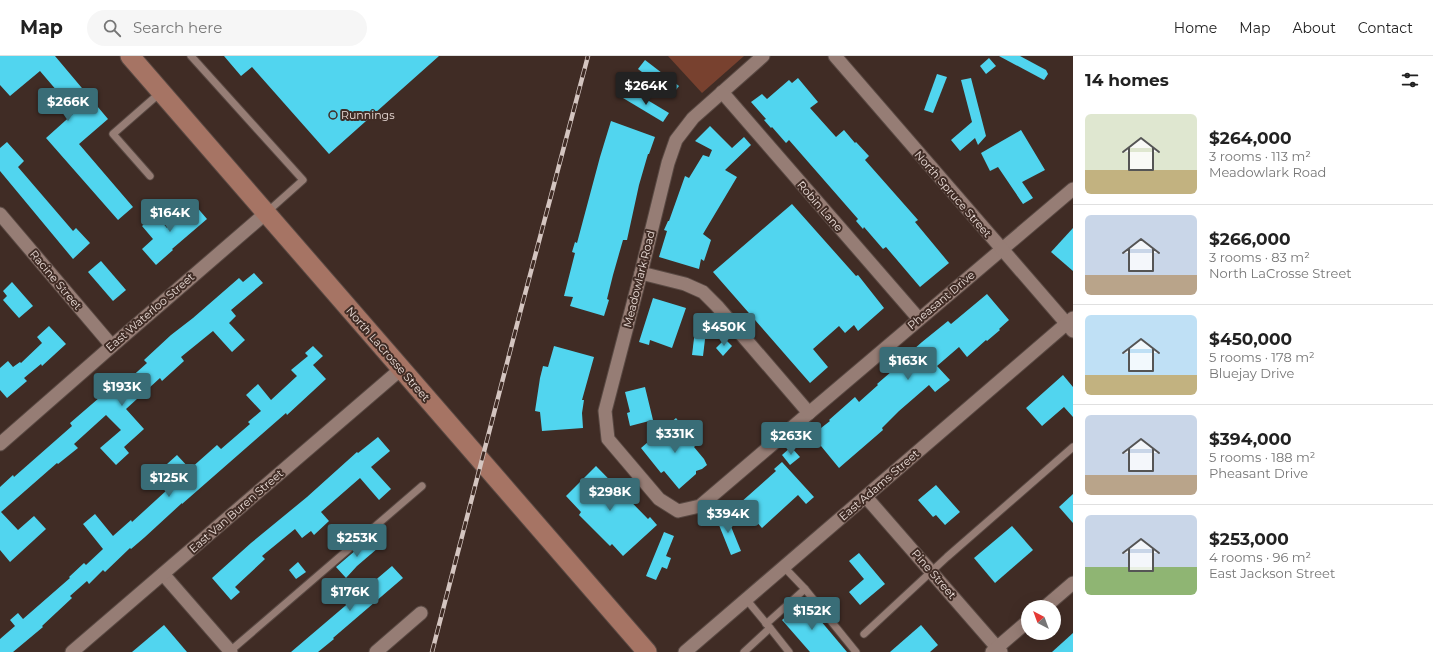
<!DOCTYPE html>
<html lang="en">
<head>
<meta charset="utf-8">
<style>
	body { margin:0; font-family:Montserrat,sans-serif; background:#f6f6f6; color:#222; height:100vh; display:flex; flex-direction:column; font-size:15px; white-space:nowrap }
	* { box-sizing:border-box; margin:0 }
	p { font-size:13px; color:#767676 }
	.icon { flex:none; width:22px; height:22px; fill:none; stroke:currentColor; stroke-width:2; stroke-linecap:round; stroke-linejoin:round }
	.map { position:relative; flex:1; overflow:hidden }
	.sheet { display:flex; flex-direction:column; background:#fff; width:360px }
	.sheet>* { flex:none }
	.needle { width:26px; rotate:319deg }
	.tools { position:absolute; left:1021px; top:544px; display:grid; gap:8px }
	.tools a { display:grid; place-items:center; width:40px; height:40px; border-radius:50%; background:#fff; box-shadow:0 4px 16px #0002; font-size:20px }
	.price { position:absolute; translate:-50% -34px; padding:0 9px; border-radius:4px; background:#396d77; color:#fff; font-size:13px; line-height:26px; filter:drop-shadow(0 1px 2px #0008) }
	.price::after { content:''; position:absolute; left:50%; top:24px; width:12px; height:9px; margin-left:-6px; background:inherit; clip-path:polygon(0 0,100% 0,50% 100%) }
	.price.selected { background:#222; color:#fff }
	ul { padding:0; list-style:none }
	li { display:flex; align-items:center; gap:12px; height:100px; padding:0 12px }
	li+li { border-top:1px solid #e0e0e0 }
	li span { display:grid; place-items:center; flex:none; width:112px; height:80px; border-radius:6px; color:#555 }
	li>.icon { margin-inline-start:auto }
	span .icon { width:48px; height:48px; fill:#fffc; stroke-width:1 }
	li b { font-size:17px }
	h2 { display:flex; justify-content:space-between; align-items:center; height:48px; padding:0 12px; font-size:17px }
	header { display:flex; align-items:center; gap:24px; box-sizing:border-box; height:56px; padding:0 20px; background:#fff; border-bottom:1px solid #e0e0e0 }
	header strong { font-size:19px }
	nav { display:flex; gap:22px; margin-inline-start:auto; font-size:14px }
	.search { width:280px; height:36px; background:#f6f6f6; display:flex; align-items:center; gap:10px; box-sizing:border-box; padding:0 14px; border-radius:22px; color:#767676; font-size:15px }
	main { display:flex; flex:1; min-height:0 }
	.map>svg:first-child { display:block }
</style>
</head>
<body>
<header>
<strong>Map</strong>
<div class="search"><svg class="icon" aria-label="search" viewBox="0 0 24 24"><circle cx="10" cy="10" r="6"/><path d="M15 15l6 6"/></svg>Search here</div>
<nav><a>Home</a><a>Map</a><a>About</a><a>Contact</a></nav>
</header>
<main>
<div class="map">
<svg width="1073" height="596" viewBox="0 0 1073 596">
	<rect width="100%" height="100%" fill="#402c25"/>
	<polygon fill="#78412f" points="668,0 744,0 702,37"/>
	<g fill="#51d5ef">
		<polygon points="0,0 55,0 108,63 79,88 133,151 118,164 46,82 75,56 40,15 10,40 0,29"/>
		<polygon points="224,0 439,0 329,98 252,11 241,20"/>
		<polygon points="999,0 1020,0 1046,14 1048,18 1044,24"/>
		<polygon points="989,2 996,10 986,18 980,10"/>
		<polygon points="645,4 679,30 672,39 638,13"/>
		<polygon points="937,18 947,21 933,57 924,54"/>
		<polygon points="798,22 818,46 810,52 836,81 844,74 855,87 856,86 869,100 865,104 918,164 915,166 949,207 920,231 886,191 883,193 864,171 863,173 856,165 858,163 789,84 786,87 772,71 771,72 764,64 766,63 751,46 762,38 767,43 789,24 792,27"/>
		<polygon points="971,22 986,80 978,89 975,82 960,95 951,84 972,66 961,24"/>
		<polygon points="629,33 669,57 663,66 623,42"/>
		<polygon points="611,65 655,81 649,98 648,98 639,129 627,184 623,184 613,219 607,243 609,244 604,260 570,250 573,241 564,240 575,197 572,196 575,186 577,187 600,101"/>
		<polygon points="710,70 732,92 744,81 751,89 725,114 737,121 703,178 711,184 704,205 701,203 699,213 659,201 667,175 664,174 668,165 669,165 685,120 689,122 703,99 709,101 712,94 695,85"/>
		<polygon points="1021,74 1045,114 1022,126 1033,142 1023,148 998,111 990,115 981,97"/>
		<polygon points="7,86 24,105 18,111 73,175 76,172 90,187 73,203 0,115 0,92"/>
		<polygon points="792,148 856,220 858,219 884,252 858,275 854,269 845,277 839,270 813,293 828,311 810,327 713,216"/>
		<polygon points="195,149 207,163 172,193 173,194 156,209 142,193 153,183 142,170 155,158 167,172"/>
		<polygon points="1073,172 1073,215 1051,196"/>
		<polygon points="101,205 126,234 113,245 88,216"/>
		<polygon points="254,217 263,227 231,254 236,260 229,267 245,284 232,296 213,275 181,301 184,305 162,325 160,322 126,353 144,373 124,391 129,397 116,409 100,392 121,374 106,359 74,388 78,392 58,408 57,407 1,456 18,474 34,460 46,473 10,506 0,494 0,431 13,419 14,421 72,370 70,367 114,329 115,331 126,321 128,324 147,307 144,304 171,279 193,262 239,222 243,226"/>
		<polygon points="12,226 33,250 19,262 3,244 7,240 3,235"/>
		<polygon points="987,238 1009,264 999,273 1000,274 987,285 986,284 967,301 959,291 937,310 950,324 935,336 929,329 899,355 882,372 883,374 839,412 812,379 830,365 829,364 855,341 859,346 878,329 877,328 906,303 905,301 922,286 948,265 951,268"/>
		<polygon points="653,242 686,252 672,292 650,284 649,289 639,286"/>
		<polygon points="696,266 707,267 703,300 692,299"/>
		<polygon points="49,270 66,288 42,310 41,308 24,322 27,325 7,342 0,334 0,312 8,305 13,311 20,306 21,307 42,287 37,281"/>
		<polygon points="725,283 732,290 723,300 716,292"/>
		<polygon points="313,290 323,300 313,309 326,323 287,359 286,357 182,448 182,447 145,481 131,493 130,492 105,516 103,514 89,528 87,525 70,540 72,542 42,570 43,571 13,596 0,596 0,583 15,570 10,564 18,557 23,563 70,522 69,521 84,507 86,509 103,493 83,468 95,458 113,480 131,464 132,466 179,423 167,408 177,399 190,413 217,389 221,393 250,368 248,366 261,355 246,339 258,328 271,344 297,320 291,314 308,300 305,297"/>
		<polygon points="554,290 594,301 582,344 584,344 582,357 583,372 542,375 540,356 535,355 540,322 543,310 548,311"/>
		<polygon points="1063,319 1073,331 1073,361 1064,351 1042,370 1026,352"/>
		<polygon points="645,331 653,364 630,370 627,357 630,356 625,336"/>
		<polygon points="676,362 697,388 694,391 704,403 707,409 702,413 696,415 696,418 679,433 664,415 661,417 641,392"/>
		<polygon points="378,381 390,395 371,411 391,433 379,444 360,422 321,456 329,465 314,479 311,475 302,482 295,473 262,500 265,503 235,531 240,536 231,544 212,522 251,487 307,441 357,396 358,397"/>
		<polygon points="791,391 800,401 790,409 782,399"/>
		<polygon points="782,406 814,441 806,448 798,439 762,472 740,447 776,415 774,413"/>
		<polygon points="596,410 648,463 650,461 657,469 623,500 612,488 610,490 579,459 581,456 566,440"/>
		<polygon points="936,429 960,456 945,469 936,459 933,461 918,444"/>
		<polygon points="1073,438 1073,467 1059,451"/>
		<polygon points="725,456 741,495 731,499 717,464 717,460"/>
		<polygon points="1012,470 1033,494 995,527 974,502"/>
		<polygon points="664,476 674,480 666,500 671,502 667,513 662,511 656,524 646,520"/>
		<polygon points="370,482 378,492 357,510 346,522 336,511"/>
		<polygon points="859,497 885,528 860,549 849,536 864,523 849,505"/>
		<polygon points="298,506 306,516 296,523 289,514"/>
		<polygon points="392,510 403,522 333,582 334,583 318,596 291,596"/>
		<polygon points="804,545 847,596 810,596 782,564"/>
		<polygon points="164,569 187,596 132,596"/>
		<polygon points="921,569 938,589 930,596 890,596"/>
		<polygon points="1073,577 1073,596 1052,596"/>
	</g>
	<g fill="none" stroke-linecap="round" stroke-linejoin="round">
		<defs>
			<g id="service">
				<polyline points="191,0 303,124 266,157"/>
				<polyline points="150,120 113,78 161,36"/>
				<polyline points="805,533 856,596"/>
				<polyline points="766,568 805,533 784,511"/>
				<polyline points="770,572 789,596"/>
				<polyline points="864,578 947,501 1073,391"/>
				<polyline points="229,596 422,430"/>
				<polyline points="744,596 770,572 746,543"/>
			</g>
			<g id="minor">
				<polyline points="763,0 693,62 676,84 668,107 641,217 605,355 608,383 659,443 678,455 700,450 809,357 1073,133"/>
				<polyline points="835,0 1073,275"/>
				<polyline points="722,36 919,263"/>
				<polyline points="0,158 112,290"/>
				<polyline points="641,217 685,228 703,236 717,250 809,357"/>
				<polyline points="0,388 112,290 266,157"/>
				<polyline points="866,441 1001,596"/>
				<polyline points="163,518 231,596"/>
				<polyline points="1045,551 1073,527"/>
				<polyline points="72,596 401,313"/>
				<polyline points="376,596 421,557"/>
				<polyline points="685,596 1073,262"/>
				<polyline points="992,596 1028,565"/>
			</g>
			<polyline id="secondary" points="130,0 647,596"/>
		</defs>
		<use href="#service" stroke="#594943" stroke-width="9"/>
		<use href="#minor" stroke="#594943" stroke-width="15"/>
		<use href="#secondary" stroke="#594943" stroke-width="21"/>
		<use href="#service" stroke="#967d75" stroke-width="7"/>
		<use href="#minor" stroke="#967d75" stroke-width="13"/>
		<use href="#secondary" stroke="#a67464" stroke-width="19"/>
		<defs>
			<polyline id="rail" points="432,596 520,257 588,0"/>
		</defs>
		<use href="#rail" stroke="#d4c5c0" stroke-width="4.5"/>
		<use href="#rail" stroke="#402c25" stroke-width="3" stroke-dasharray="9" stroke-linecap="butt"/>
	</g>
	<circle fill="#56c9e0" stroke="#402c25" stroke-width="1.5" cx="333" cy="59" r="4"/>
	<g text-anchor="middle" stroke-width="4" stroke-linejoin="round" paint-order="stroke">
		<g font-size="11" fill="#ecded9" stroke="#402c25" text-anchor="start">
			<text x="341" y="63">Runnings</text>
		</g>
		<g font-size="11" fill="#ecded9" stroke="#402c25">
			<text transform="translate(953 138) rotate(49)" y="4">North Spruce Street</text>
			<text transform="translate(820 150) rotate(49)" y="4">Robin Lane</text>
			<text transform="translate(639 223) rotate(-76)" y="4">Meadowlark Road</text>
			<text transform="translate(56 224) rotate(50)" y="4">Racine Street</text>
			<text transform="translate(941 244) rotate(-40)" y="4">Pheasant Drive</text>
			<text transform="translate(150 256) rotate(-41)" y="4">East Waterloo Street</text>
			<text transform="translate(388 298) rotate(49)" y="4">North LaCrosse Street</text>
			<text transform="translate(879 429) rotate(-41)" y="4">East Adams Street</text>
			<text transform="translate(236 455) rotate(-41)" y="4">East Van Buren Street</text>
			<text transform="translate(934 518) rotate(49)" y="4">Pine Street</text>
		</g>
	</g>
</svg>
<div class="tools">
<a><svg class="needle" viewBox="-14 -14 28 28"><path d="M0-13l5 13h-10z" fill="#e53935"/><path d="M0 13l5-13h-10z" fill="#767676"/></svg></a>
</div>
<b class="price selected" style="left:646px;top:50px">$264K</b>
<b class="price" style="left:68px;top:66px">$266K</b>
<b class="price" style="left:170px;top:177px">$164K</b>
<b class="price" style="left:724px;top:291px">$450K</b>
<b class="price" style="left:908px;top:325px">$163K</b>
<b class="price" style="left:122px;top:351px">$193K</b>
<b class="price" style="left:675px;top:398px">$331K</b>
<b class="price" style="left:791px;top:400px">$263K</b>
<b class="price" style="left:169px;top:442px">$125K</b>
<b class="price" style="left:610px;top:456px">$298K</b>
<b class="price" style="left:728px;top:478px">$394K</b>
<b class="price" style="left:357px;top:502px">$253K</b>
<b class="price" style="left:350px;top:556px">$176K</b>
<b class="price" style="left:812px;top:575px">$152K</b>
</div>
<section class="sheet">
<h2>14 homes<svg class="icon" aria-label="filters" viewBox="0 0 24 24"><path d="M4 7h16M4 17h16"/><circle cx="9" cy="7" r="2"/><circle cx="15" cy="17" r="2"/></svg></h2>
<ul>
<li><span style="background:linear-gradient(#dfe7d0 70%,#c2b280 0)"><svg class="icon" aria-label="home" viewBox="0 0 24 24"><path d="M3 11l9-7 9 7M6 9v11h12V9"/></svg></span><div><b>$264,000</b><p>3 rooms · 113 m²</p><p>Meadowlark Road</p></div></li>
<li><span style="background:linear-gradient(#c9d6e8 75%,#b9a48a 0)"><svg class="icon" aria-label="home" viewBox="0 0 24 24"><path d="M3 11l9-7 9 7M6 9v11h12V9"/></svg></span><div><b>$266,000</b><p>3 rooms · 83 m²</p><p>North LaCrosse Street</p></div></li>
<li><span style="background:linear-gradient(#bfe0f5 75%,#c2b280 0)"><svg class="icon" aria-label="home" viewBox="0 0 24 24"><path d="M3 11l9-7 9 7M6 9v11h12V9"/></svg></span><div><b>$450,000</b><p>5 rooms · 178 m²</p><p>Bluejay Drive</p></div></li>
<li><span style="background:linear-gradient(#c9d6e8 75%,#b9a48a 0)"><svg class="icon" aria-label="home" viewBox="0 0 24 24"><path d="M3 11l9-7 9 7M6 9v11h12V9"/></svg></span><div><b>$394,000</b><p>5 rooms · 188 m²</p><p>Pheasant Drive</p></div></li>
<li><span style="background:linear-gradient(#c9d6e8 65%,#8fb573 0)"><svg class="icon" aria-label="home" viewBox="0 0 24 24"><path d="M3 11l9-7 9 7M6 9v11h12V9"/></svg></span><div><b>$253,000</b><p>4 rooms · 96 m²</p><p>East Jackson Street</p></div></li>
</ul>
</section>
</main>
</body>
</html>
